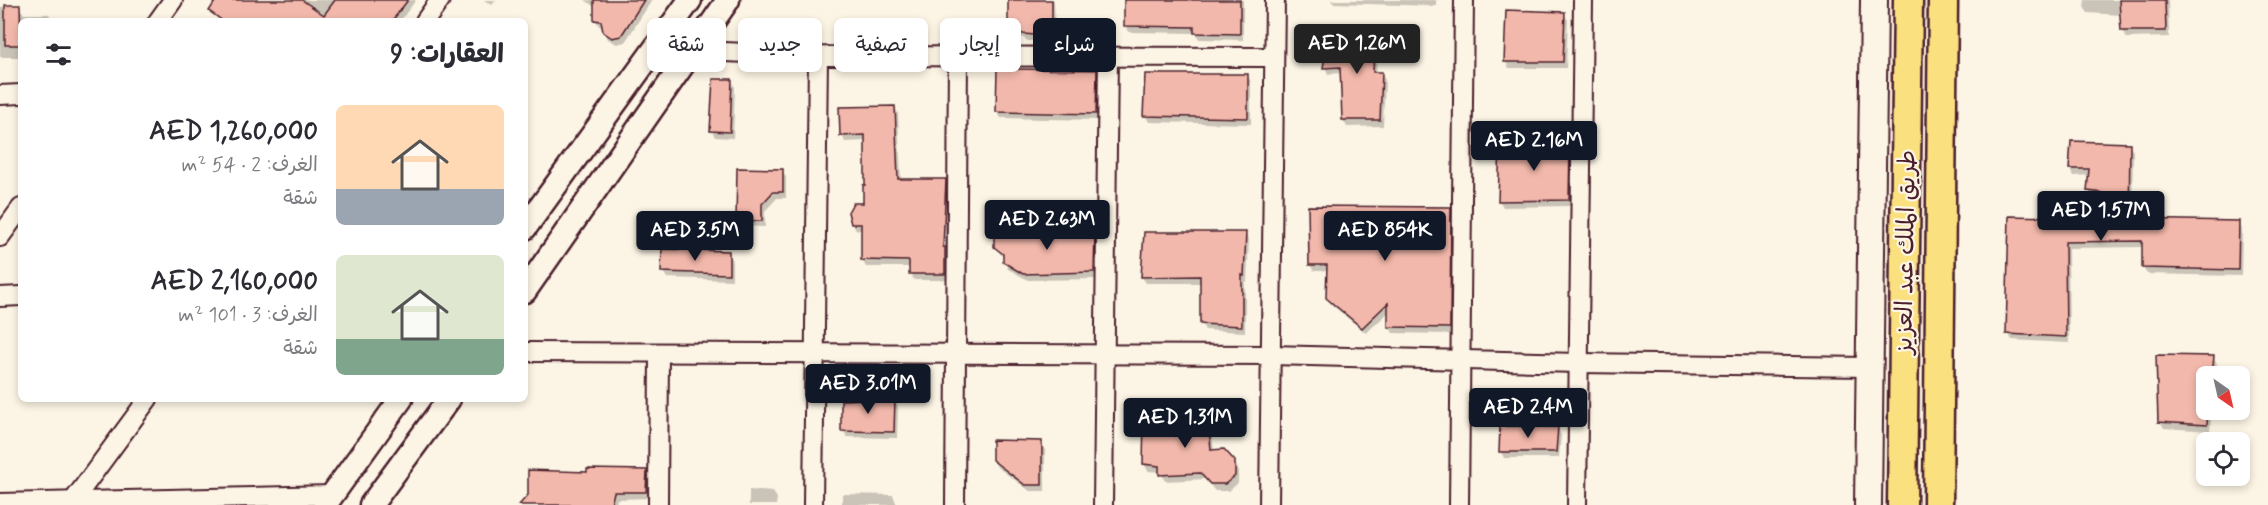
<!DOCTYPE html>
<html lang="ar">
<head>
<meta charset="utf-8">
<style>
	body { margin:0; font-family:Mynerve,"Playpen Sans Arabic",sans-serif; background:#f2f2f3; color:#2b2b33; direction:rtl; height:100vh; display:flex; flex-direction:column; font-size:22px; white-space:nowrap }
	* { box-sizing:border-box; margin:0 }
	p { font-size:20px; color:#7c7c81 }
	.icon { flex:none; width:33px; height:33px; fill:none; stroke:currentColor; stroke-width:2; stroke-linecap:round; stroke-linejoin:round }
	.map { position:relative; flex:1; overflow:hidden; direction:ltr }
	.sheet { position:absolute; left:18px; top:18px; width:510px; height:384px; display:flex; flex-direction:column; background:#fff; border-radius:9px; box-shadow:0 3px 9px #0003; direction:rtl }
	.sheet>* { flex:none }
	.guide { position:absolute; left:546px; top:18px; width:570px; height:54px; direction:rtl; display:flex; gap:12px }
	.needle { width:39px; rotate:146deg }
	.buttons { position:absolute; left:2196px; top:366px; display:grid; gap:12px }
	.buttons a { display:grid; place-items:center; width:54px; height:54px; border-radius:9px; background:#fff; box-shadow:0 3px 9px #0003; font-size:30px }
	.price { position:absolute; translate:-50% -51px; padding:0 14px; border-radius:6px; background:#111827; color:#fff; font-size:20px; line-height:39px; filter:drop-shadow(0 2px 3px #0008) }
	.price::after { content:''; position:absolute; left:50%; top:36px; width:18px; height:14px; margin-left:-9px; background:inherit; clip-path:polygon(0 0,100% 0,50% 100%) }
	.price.active { background:#222; color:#fff }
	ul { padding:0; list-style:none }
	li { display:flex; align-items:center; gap:18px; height:150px; padding:0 24px }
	li span { display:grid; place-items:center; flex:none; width:168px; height:120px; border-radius:9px; color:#555 }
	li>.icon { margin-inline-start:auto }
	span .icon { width:72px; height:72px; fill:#fffc; stroke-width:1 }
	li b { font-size:26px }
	h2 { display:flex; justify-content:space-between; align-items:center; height:72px; padding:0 24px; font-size:26px }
	.pill { padding:0 21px; border-radius:9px; background:#fff; box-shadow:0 3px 9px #0003; font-size:21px; line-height:54px }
	.pill.active { background:#111827; color:#fff }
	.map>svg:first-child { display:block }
</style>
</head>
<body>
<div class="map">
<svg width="2268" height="505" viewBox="0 0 2268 505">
	<rect width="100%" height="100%" fill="#fcf5e5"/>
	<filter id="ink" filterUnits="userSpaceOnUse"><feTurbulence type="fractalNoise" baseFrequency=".0167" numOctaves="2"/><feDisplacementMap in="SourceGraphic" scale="12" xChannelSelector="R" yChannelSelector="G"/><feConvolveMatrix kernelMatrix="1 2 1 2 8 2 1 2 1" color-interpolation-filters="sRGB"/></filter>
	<g filter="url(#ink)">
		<g fill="#0003">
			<polygon points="218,0 416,0 400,21 220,21 211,11"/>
			<polygon points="484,0 496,0 492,5"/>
			<polygon points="585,0 652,0 625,42 617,44 608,39 603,27 599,26 595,19 596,8"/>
			<polygon points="1010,0 1054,0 1055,27 1050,34 1039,41 1028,41 1020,36 1014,29"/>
			<polygon points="1125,0 1243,0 1243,40 1199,39 1196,33 1129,32 1126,26"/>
			<polygon points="1331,0 1436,0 1436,6 1333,3"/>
			<polygon points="2085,0 2168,0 2169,37 2126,38 2123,31 2122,15 2088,13 2084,7"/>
			<polygon points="0,7 19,7 24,14 49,14 53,21 21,21 21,57 0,57"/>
			<polygon points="1564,14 1568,20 1566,68 1509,68 1505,61"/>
			<polygon points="1374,32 1378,38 1376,73 1381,73 1385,80 1383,126 1347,127 1343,120 1342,73 1328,74 1325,67"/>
			<polygon points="1096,71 1100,78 1099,120 1001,118 997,112"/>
			<polygon points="1247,75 1251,82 1251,124 1149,122 1145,115"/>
			<polygon points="732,81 735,87 733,138 715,137 712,131"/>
			<polygon points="895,107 898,114 901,180 945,180 949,187 946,252 948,255 948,280 914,280 911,274 911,267 866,267 862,260 863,230 856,230 853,223 864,205 867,187 866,141 845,142 842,135"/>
			<polygon points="2072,142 2129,144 2133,151 2132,220 2239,223 2242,229 2241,276 2147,274 2143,268 2144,247 2068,248 2069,343 2012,340 2008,333 2010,218 2104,220 2105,198 2092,197 2089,190 2090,175 2074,176 2070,169"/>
			<polygon points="1569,146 1573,153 1572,206 1503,207 1499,200"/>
			<polygon points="782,170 786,177 786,198 777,198 765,211 765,227 741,226 737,220"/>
			<polygon points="1450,209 1454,215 1452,334 1393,333 1389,326 1389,312 1366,333 1332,305 1327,298 1329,271 1314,271 1310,265"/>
			<polygon points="1094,232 1098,239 1097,279 1028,280 1008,269 1004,258 995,247"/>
			<polygon points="1245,233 1249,240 1247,282 1245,282 1245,332 1205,330 1201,323 1201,283 1146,283 1142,277"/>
			<polygon points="728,252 732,259 732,280 667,278 663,272"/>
			<polygon points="2213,357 2217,364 2215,376 2206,376 2206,410 2212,410 2210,431 2164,428 2160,421"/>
			<polygon points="894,400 898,406 897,438 847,437 843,430"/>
			<polygon points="1208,417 1211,424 1214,451 1234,461 1238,469 1238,483 1229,491 1215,491 1205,479 1165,481 1161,472 1148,471 1144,464"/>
			<polygon points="1557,428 1561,435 1559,458 1504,458 1501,452"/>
			<polygon points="1041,442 1045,449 1045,491 1030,491 997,467 993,459"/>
			<polygon points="646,471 649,478 649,498 617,499 616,505 526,505 529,495 530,472"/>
			<polygon points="749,490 773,492 777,498 776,505 749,505"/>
			<polygon points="842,494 893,495 897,505 842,505"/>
		</g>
		<g fill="#f2b8ab" stroke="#4a1f2b" stroke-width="1.5">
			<polygon points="216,0 302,0 324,15 335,0 408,0 392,21 223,21 209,11"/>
			<polygon points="594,0 644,0 621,36 612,38 603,32 601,21 594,20"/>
			<polygon points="1008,0 1052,0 1052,20 1047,28 1035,35 1023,34 1014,30 1008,22"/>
			<polygon points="1124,0 1240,0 1240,34 1194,33 1194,27 1124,26"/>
			<polygon points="2119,0 2165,0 2166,31 2121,31"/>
			<polygon points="5,5 20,5 21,45 5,45"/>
			<polygon points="1506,10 1565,12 1563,62 1504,62"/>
			<polygon points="1356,30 1375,30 1373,72 1382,72 1380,120 1342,120 1340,67 1323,68 1326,49"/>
			<polygon points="997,69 1097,70 1096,114 996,112"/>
			<polygon points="1145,74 1248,74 1248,118 1143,116"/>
			<polygon points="713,79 732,79 730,132 710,131"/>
			<polygon points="895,106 898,179 946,179 943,247 945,247 945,274 909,274 909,261 861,260 861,224 851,224 848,212 853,203 863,203 863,185 865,185 865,135 840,136 839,107"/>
			<polygon points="2071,141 2130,143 2129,219 2239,221 2238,270 2142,268 2142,241 2065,242 2066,337 2006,334 2009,216 2103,218 2103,193 2087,191 2089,169 2069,169"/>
			<polygon points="1500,143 1570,145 1569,200 1498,201"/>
			<polygon points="737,168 783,169 783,192 773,192 762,204 762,221 736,220"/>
			<polygon points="1308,206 1451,207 1450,328 1388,327 1388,303 1362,328 1326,298 1327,265 1309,265"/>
			<polygon points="994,230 1095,231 1094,272 1023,274 1003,262 1003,254 994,247"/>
			<polygon points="1144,232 1246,232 1244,276 1242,275 1242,326 1200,324 1200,276 1141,277"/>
			<polygon points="662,249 729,251 729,274 661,272"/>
			<polygon points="2156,355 2214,356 2212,376 2206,376 2206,410 2208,410 2207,425 2158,422"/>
			<polygon points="895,398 894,432 841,431 841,400"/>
			<polygon points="1208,416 1211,450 1224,449 1235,461 1235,476 1225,484 1210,484 1200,473 1159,475 1159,466 1143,464 1144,418"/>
			<polygon points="1500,426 1558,427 1556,452 1499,452"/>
			<polygon points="992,440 1042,441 1042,485 1025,485 992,460"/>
			<polygon points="587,469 647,470 646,492 614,492 611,505 519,505 528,495 528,470 587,472"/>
		</g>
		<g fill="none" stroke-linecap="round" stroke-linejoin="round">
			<defs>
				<g id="minor">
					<polyline points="158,21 173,0"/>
					<polyline points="425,21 440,0"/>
					<polyline points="654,49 818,56 1274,57"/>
					<polyline points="0,95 21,94"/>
					<polyline points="0,237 21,208"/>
					<polyline points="0,297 21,296"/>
					<polyline points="525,352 1271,355 1579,363 1869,367"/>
					<polyline points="73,501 148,399"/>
					<polyline points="0,503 332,495"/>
					<polyline points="658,505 659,353"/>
					<polyline points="813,505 818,56"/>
					<polyline points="955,505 958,56"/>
					<polyline points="1103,505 1108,57"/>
					<polyline points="1269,505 1275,0"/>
					<polyline points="1459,505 1464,0"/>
					<polyline points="1577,505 1583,0"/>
				</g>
				<g id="tertiary">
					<polyline points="525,228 690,0"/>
					<polyline points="525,291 728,0"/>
					<polyline points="325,505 401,399"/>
					<polyline points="371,505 449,399"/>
				</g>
				<polyline id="secondary" points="1868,505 1874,0"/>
				<g id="primary">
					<polyline points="1902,505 1908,0"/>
					<polyline points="1938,505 1943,0"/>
				</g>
			</defs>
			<use href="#minor" stroke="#4a1f2b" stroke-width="22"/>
			<use href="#tertiary" stroke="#4a1f2b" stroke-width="27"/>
			<use href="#secondary" stroke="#4a1f2b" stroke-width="30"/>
			<use href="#primary" stroke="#4a1f2b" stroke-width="33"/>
			<use href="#minor" stroke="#fcf5e5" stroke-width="18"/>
			<use href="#tertiary" stroke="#fcf5e5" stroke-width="22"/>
			<use href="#secondary" stroke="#fcf5e5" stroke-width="26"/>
			<use href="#primary" stroke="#fbe080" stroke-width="28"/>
		</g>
	</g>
	<g text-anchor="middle" stroke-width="4.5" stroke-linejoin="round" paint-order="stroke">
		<g font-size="24" fill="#4a1f2b" stroke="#fcf5e5">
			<text transform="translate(1905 252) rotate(-89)" y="8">طريق الملك عبد العزيز</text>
		</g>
	</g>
</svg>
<div class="buttons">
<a><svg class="needle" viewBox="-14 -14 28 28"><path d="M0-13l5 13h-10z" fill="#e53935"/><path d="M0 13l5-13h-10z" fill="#7c7c81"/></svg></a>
<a><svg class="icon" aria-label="locate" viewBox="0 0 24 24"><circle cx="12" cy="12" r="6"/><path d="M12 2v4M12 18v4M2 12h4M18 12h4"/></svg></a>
</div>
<b class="price active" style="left:1357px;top:75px">AED 1.26M</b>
<b class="price" style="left:1534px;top:172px">AED 2.16M</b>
<b class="price" style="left:2101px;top:242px">AED 1.57M</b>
<b class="price" style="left:1047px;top:251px">AED 2.63M</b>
<b class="price" style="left:695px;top:262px">AED 3.5M</b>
<b class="price" style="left:1385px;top:262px">AED 854K</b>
<b class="price" style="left:868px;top:415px">AED 3.01M</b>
<b class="price" style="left:1528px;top:439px">AED 2.4M</b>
<b class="price" style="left:1185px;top:449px">AED 1.31M</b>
<div class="guide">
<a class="pill active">شراء</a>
<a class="pill">إيجار</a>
<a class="pill">تصفية</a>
<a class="pill">جديد</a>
<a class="pill">شقة</a>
</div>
<section class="sheet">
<h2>العقارات: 9<svg class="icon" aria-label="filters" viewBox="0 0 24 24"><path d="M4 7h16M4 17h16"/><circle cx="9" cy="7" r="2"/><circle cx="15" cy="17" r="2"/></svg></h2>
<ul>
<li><span style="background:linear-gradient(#ffd9b3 70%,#9aa5b1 0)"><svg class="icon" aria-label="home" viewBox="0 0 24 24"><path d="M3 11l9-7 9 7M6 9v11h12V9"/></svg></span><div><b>AED 1,260,000</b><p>الغرف: 2 · 54 m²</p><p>شقة</p></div></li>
<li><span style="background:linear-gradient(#dfe7d0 70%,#7fa58c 0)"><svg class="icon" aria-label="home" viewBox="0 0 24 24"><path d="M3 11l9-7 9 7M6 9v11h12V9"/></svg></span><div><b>AED 2,160,000</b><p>الغرف: 3 · 101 m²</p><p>شقة</p></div></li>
</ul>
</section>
</div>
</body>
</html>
